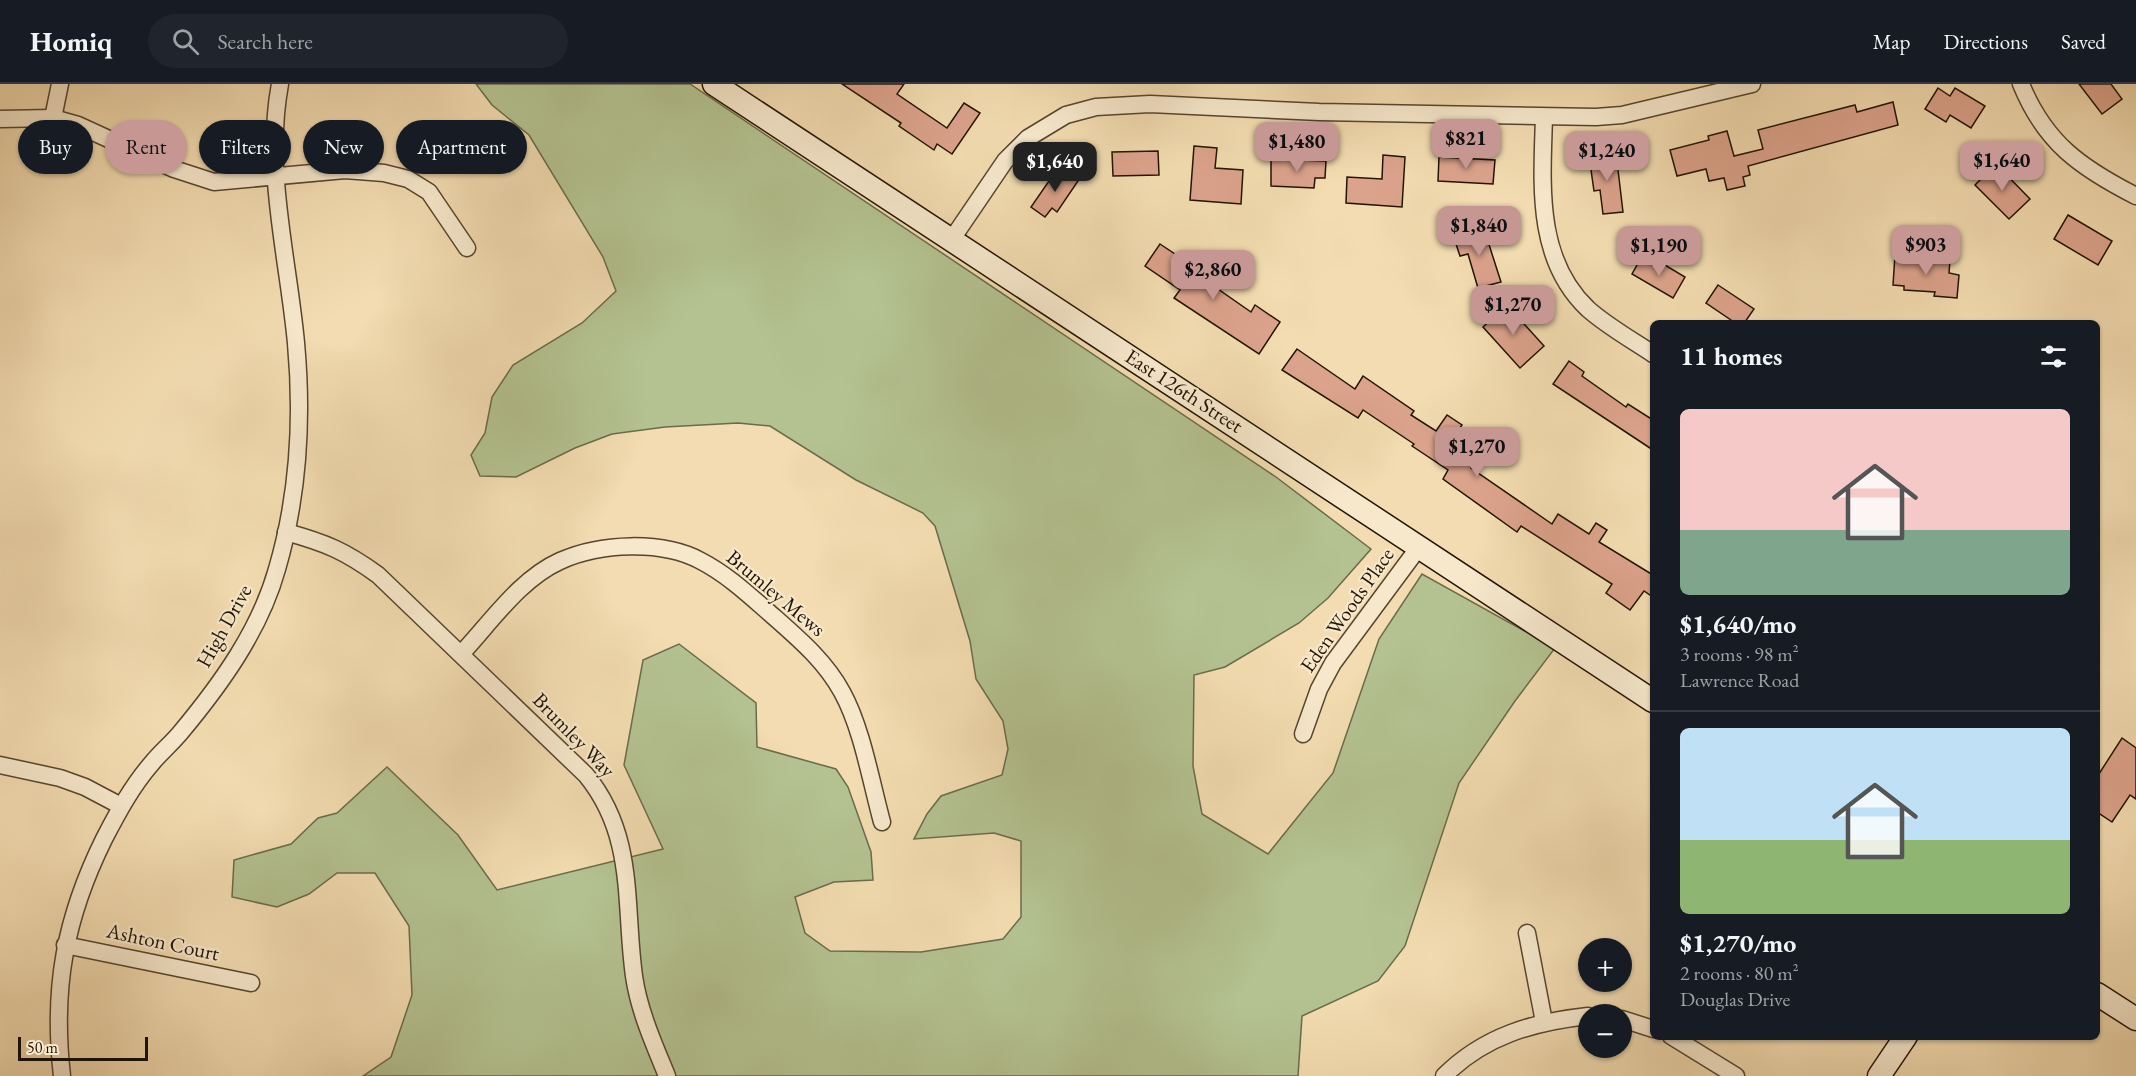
<!DOCTYPE html>
<html lang="en">
<head>
<meta charset="utf-8">
<style>
	body { margin:0; font-family:"EB Garamond",serif; background:#20242c; color:#f1f3f6; height:100vh; display:flex; flex-direction:column; font-size:22px; white-space:nowrap }
	* { box-sizing:border-box; margin:0 }
	p { font-size:20px; color:#9ea1a6 }
	.icon { flex:none; width:33px; height:33px; fill:none; stroke:currentColor; stroke-width:2; stroke-linecap:round; stroke-linejoin:round }
	.map { position:relative; flex:1; overflow:hidden }
	.side { position:absolute; left:1650px; top:236px; width:450px; height:720px; display:flex; flex-direction:column; background:#171b24; border-radius:9px; box-shadow:0 2px 4px #0004 }
	.side>* { flex:none }
	.top-card { position:absolute; left:18px; top:36px; width:570px; height:54px; display:flex; gap:12px }
	.controls { position:absolute; left:1578px; top:854px; display:grid; gap:12px }
	.controls a { display:grid; place-items:center; width:54px; height:54px; border-radius:50%; background:#171b24; box-shadow:0 2px 4px #0004; font-size:30px }
	.scale { position:absolute; left:18px; bottom:15px; width:130px; box-sizing:border-box; padding-left:6px; border:3px solid #221403; border-top:0; font-size:16px; line-height:21px; white-space:nowrap; color:#221403; -webkit-text-stroke:4px #f7e8cc; paint-order:stroke }
	.price { position:absolute; translate:-50% -51px; padding:0 14px; border-radius:12px; background:#c59692; color:#111; font-size:20px; line-height:39px; filter:drop-shadow(0 2px 3px #0008) }
	.price::after { content:''; position:absolute; left:50%; top:36px; width:18px; height:14px; margin-left:-9px; background:inherit; clip-path:polygon(0 0,100% 0,50% 100%) }
	.price.selected { background:#222; color:#fff }
	ul { padding:0; list-style:none }
	li { display:grid; align-content:center; gap:12px; height:318px; padding:0 30px }
	li+li { border-top:2px solid #363941 }
	li span { display:grid; place-items:center; height:186px; border-radius:9px; color:#555 }
	li>.icon { margin-inline-start:auto }
	span .icon { width:108px; height:108px; fill:#fffc; stroke-width:1 }
	li b { font-size:26px }
	h2 { display:flex; justify-content:space-between; align-items:center; height:72px; padding:0 30px; font-size:26px }
	.tag { padding:0 21px; border-radius:27px; background:#171b24; box-shadow:0 2px 4px #0004; font-size:21px; line-height:54px }
	.tag.selected { background:#c59692; color:#111 }
	header { display:flex; align-items:center; gap:36px; box-sizing:border-box; height:84px; padding:0 30px; background:#171b24; border-bottom:2px solid #363941 }
	header strong { font-size:28px }
	nav { display:flex; gap:33px; margin-inline-start:auto; font-size:21px }
	.search { width:420px; height:54px; background:#20242c; display:flex; align-items:center; gap:15px; box-sizing:border-box; padding:0 21px; border-radius:33px; color:#9ea1a6; font-size:22px }
	.map>svg:first-child { display:block }
</style>
</head>
<body>
<header>
<strong>Homiq</strong>
<div class="search"><svg class="icon" aria-label="search" viewBox="0 0 24 24"><circle cx="10" cy="10" r="6"/><path d="M15 15l6 6"/></svg>Search here</div>
<nav><a>Map</a><a>Directions</a><a>Saved</a></nav>
</header>
<div class="map">
<svg width="2136" height="992" viewBox="0 0 2136 992">
	<rect width="100%" height="100%" fill="#f3dcb1"/>
	<filter id="stains"><feTurbulence type="fractalNoise" baseFrequency=".00333" numOctaves="4"/><feColorMatrix values="0 0 0 0 .2 0 0 0 0 .09 0 0 0 0 .02 0 0 0 .5 -.17"/></filter>
	<radialGradient id="worn" r=".72"><stop offset=".6" stop-color="#630" stop-opacity="0"/><stop offset="1" stop-color="#630" stop-opacity=".3"/></radialGradient>
	<polygon fill="#b4c291" stroke="#6b6b4a" stroke-width="1.5" points="476,0 690,0 1276,393 1371,465 1328,514 1299,539 1225,583 1194,591 1193,682 1202,730 1268,770 1333,689 1379,555 1422,490 1555,564 1515,617 1459,699 1405,862 1378,897 1302,932 1298,992 363,992 391,973 412,911 409,842 375,789 337,789 309,810 277,823 232,813 234,776 291,760 318,734 337,729 387,683 458,751 497,806 663,765 624,681 643,576 679,560 756,619 757,663 836,685 848,703 871,768 873,796 834,798 795,813 805,849 830,867 921,868 1003,855 1021,833 1021,757 994,749 914,755 927,730 941,712 1002,691 1008,665 1003,637 976,595 970,557 935,442 923,429 856,396 770,342 738,339 665,343 612,350 575,364 516,393 480,392 471,371 485,349 492,313 513,281 582,239 616,207 603,173 529,51 492,21"/>
	<g fill="#dca38c" stroke="#221403" stroke-width="1.5">
		<polygon points="842,0 904,0 897,10 947,44 964,19 980,29 952,70 937,60 934,66 899,42 901,39"/>
		<polygon points="2079,0 2111,0 2122,15 2102,30"/>
		<polygon points="1938,4 1950,12 1955,4 1985,22 1971,44 1950,31 1946,38 1925,25"/>
		<polygon points="1893,18 1898,41 1748,82 1750,91 1743,93 1745,102 1727,106 1724,94 1709,97 1706,85 1677,92 1670,66 1709,56 1708,52 1727,47 1734,72 1763,65 1758,46 1855,21 1857,28"/>
		<polygon points="1194,62 1217,64 1215,84 1243,86 1241,120 1190,116"/>
		<polygon points="1158,67 1159,91 1113,92 1112,68"/>
		<polygon points="1616,69 1623,128 1603,130 1600,106 1594,107 1589,72"/>
		<polygon points="1383,71 1405,73 1402,123 1346,119 1347,93 1382,95"/>
		<polygon points="1439,73 1495,76 1493,100 1438,97"/>
		<polygon points="1271,75 1326,77 1325,94 1315,94 1314,104 1271,102"/>
		<polygon points="1996,80 2030,115 2009,135 1975,101"/>
		<polygon points="1058,84 1078,97 1057,128 1052,124 1045,133 1031,123"/>
		<polygon points="2068,131 2112,157 2098,181 2054,155"/>
		<polygon points="1484,145 1501,198 1478,204 1468,170 1460,172 1454,154"/>
		<polygon points="1160,160 1211,194 1208,198 1251,228 1255,221 1280,238 1259,270 1174,214 1180,206 1145,182"/>
		<polygon points="1895,171 1950,176 1949,189 1959,191 1957,214 1934,212 1935,208 1904,206 1904,202 1893,201"/>
		<polygon points="1641,174 1656,183 1660,178 1685,193 1673,214 1632,190"/>
		<polygon points="1718,201 1754,225 1745,238 1734,238 1706,219"/>
		<polygon points="1507,221 1544,262 1520,284 1483,243"/>
		<polygon points="1297,265 1355,305 1363,292 1414,327 1411,331 1436,347 1447,331 1462,341 1451,357 1477,374 1471,384 1552,440 1558,430 1589,450 1596,439 1607,446 1599,458 1653,491 1653,513 1644,507 1630,526 1606,509 1612,500 1521,442 1517,448 1443,395 1448,386 1412,362 1414,360 1363,326 1358,334 1282,286"/>
		<polygon points="1569,277 1584,288 1582,292 1626,323 1628,320 1653,336 1653,366 1553,300"/>
		<polygon points="2122,654 2136,664 2136,715 2130,711 2112,738 2097,728 2097,693"/>
	</g>
	<g fill="none" stroke-linecap="round" stroke-linejoin="round">
		<defs>
			<g id="street">
				<path d="M 2021,0 C 2045,59 2081,84 2136,112"/>
				<path d="M 1544,33 C 1542,100 1535,175 1588,225 C 1607,242 1632,256 1653,270"/>
				<polyline points="53,34 60,0"/>
				<polyline points="0,35 53,34 78,41 174,85 214,98 345,86 384,89 408,95 429,108 467,164"/>
				<polyline points="952,155 1005,77 1028,54 1066,31 1096,23 1150,20 1319,28 1596,33 1622,31 1752,0"/>
				<path d="M 286,448 C 326,459 345,467 378,491 L 586,691 C 636,752 624,820 634,892 C 639,927 654,960 667,992"/>
				<path d="M 461,570 C 491,538 520,495 560,477 C 600,459 662,456 701,477 C 728,491 750,512 773,532 C 799,555 825,577 842,608 C 862,644 871,698 882,738"/>
				<polyline points="1303,650 1319,605 1333,579 1419,463"/>
				<polyline points="0,681 60,694 85,703 121,722"/>
				<polyline points="1527,849 1544,938"/>
				<polyline points="65,861 251,899"/>
				<polyline points="1622,935 1653,945"/>
				<polyline points="1671,952 1736,992"/>
				<path d="M 62,992 C 52,904 65,834 104,755 C 118,728 132,702 152,679 C 161,668 172,659 181,648 C 221,600 260,546 277,485 C 299,410 303,336 296,259 C 288,173 264,86 280,0"/>
				<path d="M 1444,992 C 1484,952 1533,938 1588,932"/>
			</g>
			<g id="secondary">
				<polyline points="714,0 1653,617"/>
				<polyline points="2097,910 2136,935"/>
				<polyline points="1879,992 1906,952"/>
			</g>
		</defs>
		<use href="#street" stroke="#56462e" stroke-width="19"/>
		<use href="#secondary" stroke="#221403" stroke-width="25"/>
		<use href="#street" stroke="#f7e8cc" stroke-width="16"/>
		<use href="#secondary" stroke="#f7e8cc" stroke-width="22"/>
	</g>
	<g text-anchor="middle" stroke-width="4.5" stroke-linejoin="round" paint-order="stroke">
		<g font-size="21" fill="#221403" stroke="#f7e8cc">
			<text transform="translate(1184 307) rotate(33)" y="7">East 126th Street</text>
			<text transform="translate(776 509) rotate(40)" y="7">Brumley Mews</text>
			<text transform="translate(1347 526) rotate(-55)" y="7">Eden Woods Place</text>
			<text transform="translate(224 542) rotate(-61)" y="7">High Drive</text>
			<text transform="translate(574 651) rotate(46)" y="7">Brumley Way</text>
			<text transform="translate(163 858) rotate(12)" y="7">Ashton Court</text>
		</g>
	</g>
	<rect width="100%" height="100%" filter="url(#stains)"/>
	<rect width="100%" height="100%" fill="url(#worn)"/>
</svg>
<div class="controls">
<a>+</a>
<a>−</a>
</div>
<div class="scale">50 m</div>
<b class="price" style="left:1466px;top:86px">$821</b>
<b class="price" style="left:1297px;top:89px">$1,480</b>
<b class="price" style="left:1607px;top:98px">$1,240</b>
<b class="price" style="left:2002px;top:108px">$1,640</b>
<b class="price selected" style="left:1055px;top:109px">$1,640</b>
<b class="price" style="left:1479px;top:173px">$1,840</b>
<b class="price" style="left:1926px;top:192px">$903</b>
<b class="price" style="left:1659px;top:193px">$1,190</b>
<b class="price" style="left:1213px;top:217px">$2,860</b>
<b class="price" style="left:1513px;top:252px">$1,270</b>
<b class="price" style="left:1477px;top:394px">$1,270</b>
<div class="top-card">
<a class="tag">Buy</a>
<a class="tag selected">Rent</a>
<a class="tag">Filters</a>
<a class="tag">New</a>
<a class="tag">Apartment</a>
</div>
<section class="side">
<h2>11 homes<svg class="icon" aria-label="filters" viewBox="0 0 24 24"><path d="M4 7h16M4 17h16"/><circle cx="9" cy="7" r="2"/><circle cx="15" cy="17" r="2"/></svg></h2>
<ul>
<li><span style="background:linear-gradient(#f6c9c9 65%,#7fa58c 0)"><svg class="icon" aria-label="home" viewBox="0 0 24 24"><path d="M3 11l9-7 9 7M6 9v11h12V9"/></svg></span><div><b>$1,640/mo</b><p>3 rooms · 98 m²</p><p>Lawrence Road</p></div></li>
<li><span style="background:linear-gradient(#bfe0f5 60%,#8fb573 0)"><svg class="icon" aria-label="home" viewBox="0 0 24 24"><path d="M3 11l9-7 9 7M6 9v11h12V9"/></svg></span><div><b>$1,270/mo</b><p>2 rooms · 80 m²</p><p>Douglas Drive</p></div></li>
</ul>
</section>
</div>
</body>
</html>
